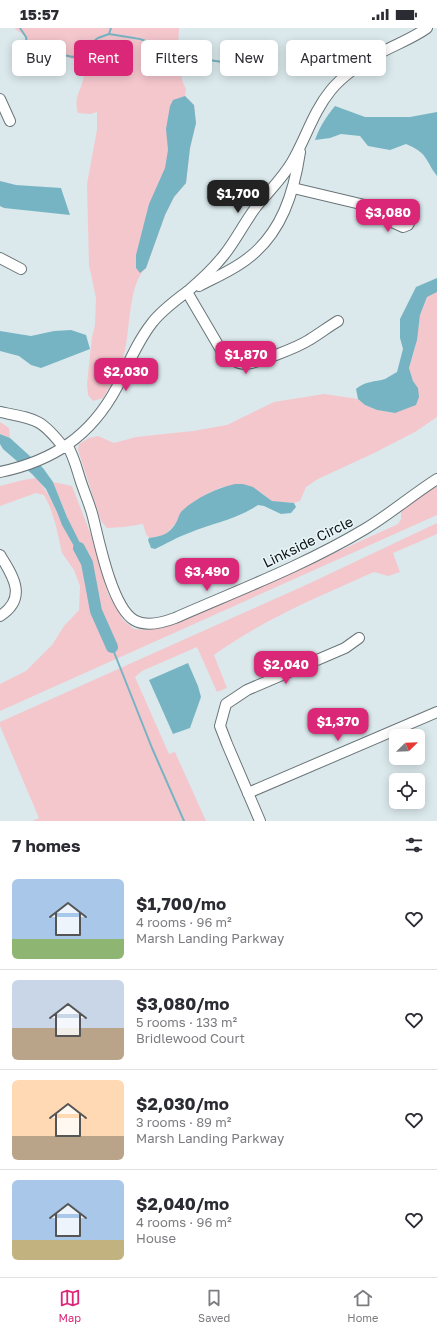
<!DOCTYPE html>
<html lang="en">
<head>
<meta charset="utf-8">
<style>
	body { margin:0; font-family:"Golos Text",sans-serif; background:#f2f2f3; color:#2b2b33; height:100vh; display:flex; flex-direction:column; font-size:15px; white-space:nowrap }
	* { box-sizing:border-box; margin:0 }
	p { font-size:13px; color:#7c7c81 }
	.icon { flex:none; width:22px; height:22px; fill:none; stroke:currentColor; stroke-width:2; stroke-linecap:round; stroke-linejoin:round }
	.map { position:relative; height:793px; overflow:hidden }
	.panel { display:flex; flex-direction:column; background:#fff; flex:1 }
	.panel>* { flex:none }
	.top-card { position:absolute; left:12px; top:12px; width:413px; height:36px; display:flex; gap:8px }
	.needle { width:26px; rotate:67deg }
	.buttons { position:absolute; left:389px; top:701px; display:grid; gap:8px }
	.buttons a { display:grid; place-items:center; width:36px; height:36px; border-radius:6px; background:#fff; box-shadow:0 2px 10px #0003; font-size:20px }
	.price { position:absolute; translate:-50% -34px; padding:0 9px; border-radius:8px; background:#db2777; color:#fff; font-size:13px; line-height:26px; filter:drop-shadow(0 1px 2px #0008) }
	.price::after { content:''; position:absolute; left:50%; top:24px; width:12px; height:9px; margin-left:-6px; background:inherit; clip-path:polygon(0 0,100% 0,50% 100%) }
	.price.selected { background:#222; color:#fff }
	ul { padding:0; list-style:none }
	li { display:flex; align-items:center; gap:12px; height:100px; padding:0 12px }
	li+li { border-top:1px solid #e1e1e2 }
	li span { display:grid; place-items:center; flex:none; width:112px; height:80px; border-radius:6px; color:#555 }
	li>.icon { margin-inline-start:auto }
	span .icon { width:48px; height:48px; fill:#fffc; stroke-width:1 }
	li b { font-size:17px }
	h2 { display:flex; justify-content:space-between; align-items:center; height:48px; padding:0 12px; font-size:17px }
	.tag { padding:0 14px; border-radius:6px; background:#fff; box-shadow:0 2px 10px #0003; font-size:14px; line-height:36px }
	.tag.selected { background:#db2777; color:#fff }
	.status { display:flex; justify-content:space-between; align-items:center; height:28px; padding:0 20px; background:#fff; direction:ltr }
	.status svg { height:11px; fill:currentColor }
	.tabs { display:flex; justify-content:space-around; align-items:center; height:56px; border-top:1px solid #e1e1e2; background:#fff; font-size:11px; color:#7c7c81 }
	.tabs a { display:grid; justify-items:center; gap:2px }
	.tabs .selected { color:#db2777 }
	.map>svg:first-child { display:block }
</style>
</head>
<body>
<div class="status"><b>15:57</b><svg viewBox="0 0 49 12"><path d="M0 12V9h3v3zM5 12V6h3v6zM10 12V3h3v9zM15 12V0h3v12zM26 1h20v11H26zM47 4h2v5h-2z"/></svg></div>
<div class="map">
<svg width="437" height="793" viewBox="0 0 437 793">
	<rect width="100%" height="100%" fill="#dbe9ec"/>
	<g fill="#f4c7cd">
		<path d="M 14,0 L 179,0 C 178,18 177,45 186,61 L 185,68 L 194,77 L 196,95 L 190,120 L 186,155 L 174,169 L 165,187 L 146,240 C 129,254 130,301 125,322 C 121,340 112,355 103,370 L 93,373 L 88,367 L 87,356 L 92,309 L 95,297 L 96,270 L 89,237 L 87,156 L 97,102 L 97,84 L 90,86 L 78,85 C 71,64 90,57 82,34 C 75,32 68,29 60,28 C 42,25 40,32 25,17 L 25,8 Z"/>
		<polygon points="435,264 437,264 437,389 415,404 372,426 318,451 306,459 300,473 294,475 285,474 278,475 272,473 262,465 222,459 209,465 181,484 177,494 165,507 149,510 146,506 143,496 124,499 107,500 101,493 78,422 79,416 89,410 98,408 114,415 136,409 193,403 227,397 274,374 324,366 358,371 365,377 377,382 395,385 418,360 413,353 409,340 415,320 420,287 427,269"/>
		<polygon points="0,394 9,400 10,410 0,406"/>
		<path d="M 36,450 C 53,469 58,490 70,510 L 67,489 L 53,454 L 72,458 L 91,507 L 108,566 L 123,592 L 134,601 L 145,602 L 170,596 L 284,548 L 398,496 L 401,491 L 401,482 L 437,458 L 437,487 L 0,683 L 0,656 L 26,643 L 52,617 L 64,598 L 79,582 L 80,558 L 74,542 L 62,525 L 56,498 L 50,479 L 44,467 L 36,465 L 0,478 L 0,458 L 23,452 Z"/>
		<path d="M 437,495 L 437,506 L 393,525 L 400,544 L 388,548 L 374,544 C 318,569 264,591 214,627 L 227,660 L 217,664 L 197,619 L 142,643 L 135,649 L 169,726 L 175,724 L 206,793 L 32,793 L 39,790 L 0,698 L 0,694 L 308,556 Z"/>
	</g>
	<g fill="#77b4c3">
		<polygon points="185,68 194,77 196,95 190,120 186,155 174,169 165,187 146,240 140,245 136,240 136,227 149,176 165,140 168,122 166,101 170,78 173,72"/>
		<path d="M 335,78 L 365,89 L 410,89 L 437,84 L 437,148 C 425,132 428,125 406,116 L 390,122 L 368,118 L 360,108 L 341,106 L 330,110 L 315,112 C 320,98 326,89 335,78 Z"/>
		<polygon points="0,153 16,157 61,160 70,187 4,180 0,178"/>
		<path d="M 437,250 L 437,264 L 427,269 L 420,287 L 417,312 L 409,340 L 413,353 L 418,360 L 419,369 L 416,377 L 395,385 L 377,382 L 365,377 L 358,371 L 356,361 C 365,353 375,354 385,351 C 389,349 393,346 397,344 L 403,321 L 400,310 L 400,291 L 416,259 Z"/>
		<polygon points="71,302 86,307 90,321 41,340 31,337 19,328 0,323 0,303 31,308 54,303"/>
		<polygon points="0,406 10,410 43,440 53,454 67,489 88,531 87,535 83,534 62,497 57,484 46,461 32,446 3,421 0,416"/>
		<path d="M 235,456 L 243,456 L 253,459 L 272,473 L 294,475 L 296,479 L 291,485 L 281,486 L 264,478 L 258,477 C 236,492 212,495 189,505 C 177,509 166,516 155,521 L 151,520 L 148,512 L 149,510 C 163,508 170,506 177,493 C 179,489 179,485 183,482 C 196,470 217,460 235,456 Z"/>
		<polygon points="188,635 198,658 201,669 190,700 173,706 149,652"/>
	</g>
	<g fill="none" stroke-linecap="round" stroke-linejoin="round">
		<g stroke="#77b4c3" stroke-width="2">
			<polyline points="20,0 26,9 27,17 43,27 59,26 73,29 98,10 109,6 140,11 196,30 242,37 263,42"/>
			<polyline points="109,6 111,0"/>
			<polyline points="112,619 152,720 184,793"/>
		</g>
		<polyline stroke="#77b4c3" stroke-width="12" points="79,520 87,535 96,583 112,619"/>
		<defs>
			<g id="minor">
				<polyline points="0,71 10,93"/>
				<path d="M 293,160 L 369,178 L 392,194 L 403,199 L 408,197 L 410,193 C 405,178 382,180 369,178"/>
				<polyline points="0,230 21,241"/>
				<path d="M 199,258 C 216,249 233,242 247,231 C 282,205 294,164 300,124"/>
				<path d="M 187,264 L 221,322 C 227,329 234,335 244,336 C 256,336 298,319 309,312 C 319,306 328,299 338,293"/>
				<path d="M 0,384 C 35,391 41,390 64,420"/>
				<path d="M 67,417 C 74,428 77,442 81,454 C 85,466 90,477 93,489 C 99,513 112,579 134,592 C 146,599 162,595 175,590 C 239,562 305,537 365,501 C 390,486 412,467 437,451"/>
				<path d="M 0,444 C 53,433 91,408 117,359 C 128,337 137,314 152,295 C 162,282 175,273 188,263 C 201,252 213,241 224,227 C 236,212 244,195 256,179 C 268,164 282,151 292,134 C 306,110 313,84 331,62 C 345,45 363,34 382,24 C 397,16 413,10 427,0"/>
				<path d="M 0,527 C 13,548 28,570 0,588"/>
				<polyline points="248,765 437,684"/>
				<polyline points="260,793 227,716 220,698 226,676 247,662 345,620 359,610"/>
			</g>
		</defs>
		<use href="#minor" stroke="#697578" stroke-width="12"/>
		<use href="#minor" stroke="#fff" stroke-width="10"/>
	</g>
	<g text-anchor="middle" stroke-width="3" stroke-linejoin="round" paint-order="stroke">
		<g font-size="14" fill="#0d1112" stroke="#e8f6fa">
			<text transform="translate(308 514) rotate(-26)" y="5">Linkside Circle</text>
		</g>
	</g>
</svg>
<div class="buttons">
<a><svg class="needle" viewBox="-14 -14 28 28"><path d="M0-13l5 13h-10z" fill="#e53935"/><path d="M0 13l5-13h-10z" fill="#7c7c81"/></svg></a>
<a><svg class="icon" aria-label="locate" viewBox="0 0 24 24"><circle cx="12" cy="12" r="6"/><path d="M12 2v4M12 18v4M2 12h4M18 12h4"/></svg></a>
</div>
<b class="price selected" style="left:238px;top:186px">$1,700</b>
<b class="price" style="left:388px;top:205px">$3,080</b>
<b class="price" style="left:246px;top:347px">$1,870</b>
<b class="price" style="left:126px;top:364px">$2,030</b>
<b class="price" style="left:207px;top:564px">$3,490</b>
<b class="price" style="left:286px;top:657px">$2,040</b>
<b class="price" style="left:338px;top:714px">$1,370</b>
<div class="top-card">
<a class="tag">Buy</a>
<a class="tag selected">Rent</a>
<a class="tag">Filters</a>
<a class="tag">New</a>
<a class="tag">Apartment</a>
</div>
</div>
<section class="panel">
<h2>7 homes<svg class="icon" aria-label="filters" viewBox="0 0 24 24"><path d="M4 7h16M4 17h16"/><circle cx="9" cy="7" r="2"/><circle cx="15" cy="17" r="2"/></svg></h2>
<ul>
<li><span style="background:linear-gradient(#a9c7e8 75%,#8fb573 0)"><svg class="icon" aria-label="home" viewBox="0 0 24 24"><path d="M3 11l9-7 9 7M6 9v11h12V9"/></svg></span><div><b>$1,700/mo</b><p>4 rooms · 96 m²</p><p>Marsh Landing Parkway</p></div><svg class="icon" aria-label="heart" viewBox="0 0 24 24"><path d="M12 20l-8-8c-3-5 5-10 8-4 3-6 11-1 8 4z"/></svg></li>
<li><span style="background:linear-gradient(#c9d6e8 60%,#b9a48a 0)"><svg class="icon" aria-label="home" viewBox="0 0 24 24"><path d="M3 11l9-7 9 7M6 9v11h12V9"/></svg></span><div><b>$3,080/mo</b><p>5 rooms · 133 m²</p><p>Bridlewood Court</p></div><svg class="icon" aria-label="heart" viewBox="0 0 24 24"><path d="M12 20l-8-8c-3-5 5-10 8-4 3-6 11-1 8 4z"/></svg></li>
<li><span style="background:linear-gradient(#ffd9b3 70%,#b9a48a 0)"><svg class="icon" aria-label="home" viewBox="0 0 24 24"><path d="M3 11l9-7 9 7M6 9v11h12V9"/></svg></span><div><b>$2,030/mo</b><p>3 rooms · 89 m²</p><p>Marsh Landing Parkway</p></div><svg class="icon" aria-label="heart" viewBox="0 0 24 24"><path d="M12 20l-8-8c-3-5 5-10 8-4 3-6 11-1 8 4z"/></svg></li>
<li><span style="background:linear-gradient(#a9c7e8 75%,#c2b280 0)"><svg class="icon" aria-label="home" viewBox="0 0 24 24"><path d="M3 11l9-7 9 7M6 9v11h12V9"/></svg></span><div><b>$2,040/mo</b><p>4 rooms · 96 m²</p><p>House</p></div><svg class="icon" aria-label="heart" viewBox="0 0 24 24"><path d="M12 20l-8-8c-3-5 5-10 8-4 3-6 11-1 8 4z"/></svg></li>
</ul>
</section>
<nav class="tabs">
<a class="selected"><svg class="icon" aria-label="map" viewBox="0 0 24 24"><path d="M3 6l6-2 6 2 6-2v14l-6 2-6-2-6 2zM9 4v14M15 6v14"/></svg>Map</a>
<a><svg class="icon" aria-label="saved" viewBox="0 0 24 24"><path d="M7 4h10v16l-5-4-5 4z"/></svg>Saved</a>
<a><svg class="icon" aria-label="home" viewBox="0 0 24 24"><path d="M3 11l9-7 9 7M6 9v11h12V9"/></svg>Home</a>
</nav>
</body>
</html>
